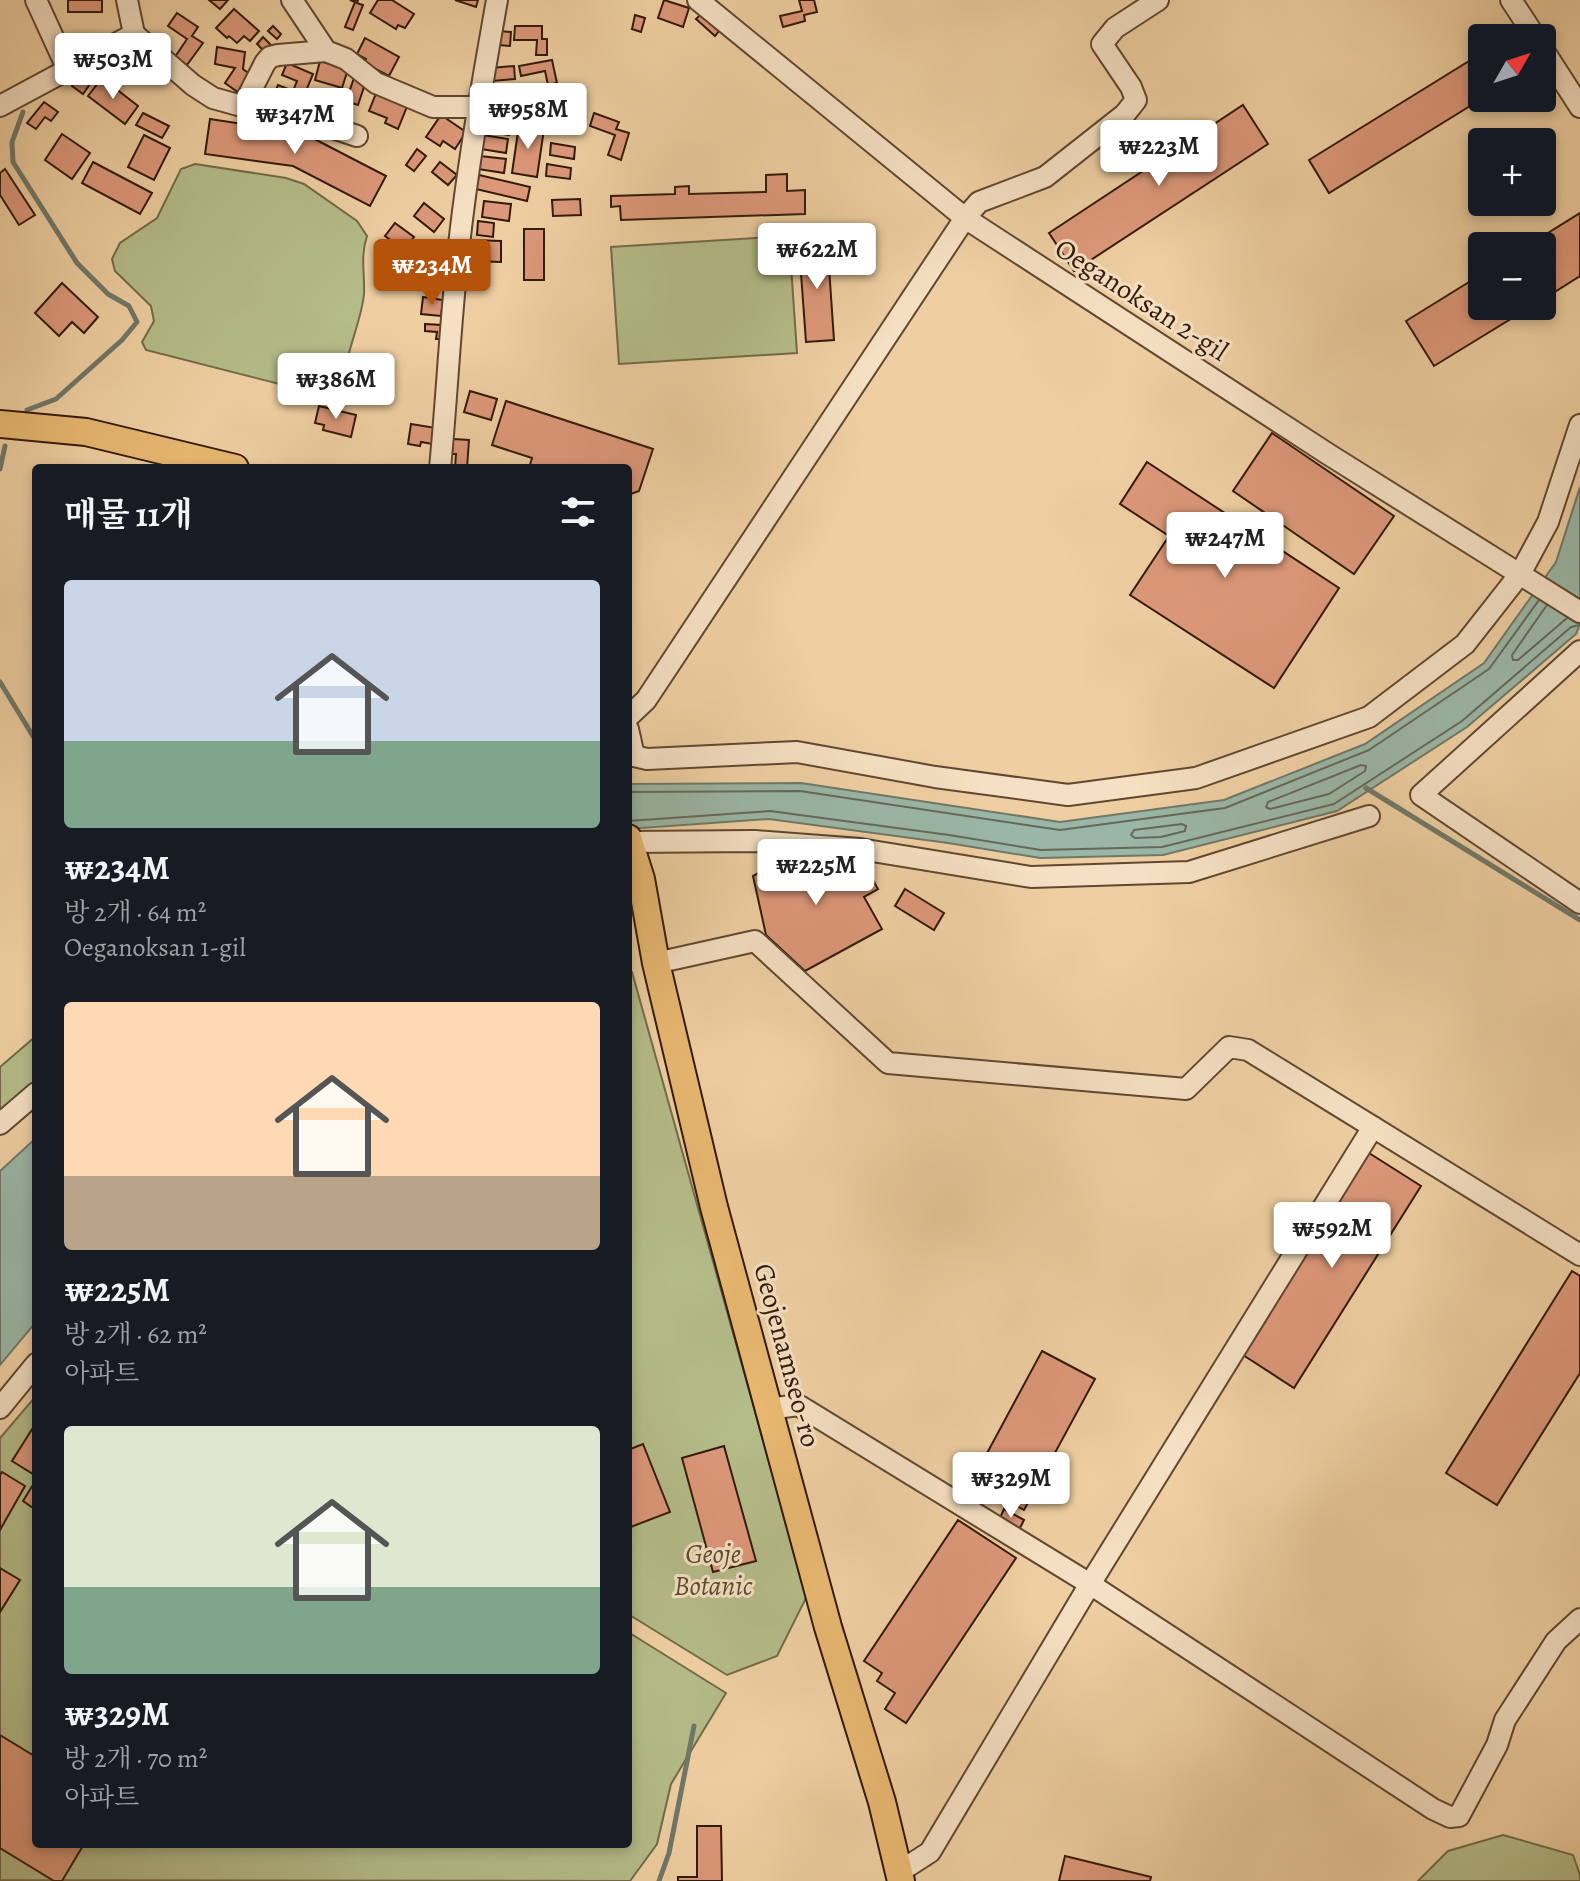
<!DOCTYPE html>
<html lang="ko">
<head>
<meta charset="utf-8">
<style>
	body { margin:0; font-family:Alegreya,"Noto Serif KR",serif; background:#20242c; color:#f1f3f6; height:100vh; display:flex; flex-direction:column; font-size:30px; white-space:nowrap }
	* { box-sizing:border-box; margin:0 }
	p { font-size:26px; color:#9ea1a6 }
	.icon { flex:none; width:44px; height:44px; fill:none; stroke:currentColor; stroke-width:2; stroke-linecap:round; stroke-linejoin:round }
	.map { position:relative; flex:1; overflow:hidden }
	.sheet { position:absolute; left:32px; top:464px; width:600px; height:1384px; display:flex; flex-direction:column; background:#171b24; border-radius:8px; box-shadow:0 4px 12px #0003 }
	.sheet>* { flex:none }
	.needle { width:52px; rotate:51deg }
	.controls { position:absolute; left:1468px; top:24px; display:grid; gap:16px }
	.controls a { display:grid; place-items:center; width:88px; height:88px; border-radius:8px; background:#171b24; box-shadow:0 4px 12px #0003; font-size:40px }
	.price { position:absolute; translate:-50% -68px; padding:0 18px; border-radius:8px; background:#fff; color:#222; font-size:26px; line-height:52px; filter:drop-shadow(0 2px 4px #0008) }
	.price::after { content:''; position:absolute; left:50%; top:48px; width:24px; height:18px; margin-left:-12px; background:inherit; clip-path:polygon(0 0,100% 0,50% 100%) }
	.price.current { background:#b45309; color:#fff }
	ul { padding:0; list-style:none }
	li { display:grid; align-content:center; gap:16px; height:424px; padding:0 32px }
	li span { display:grid; place-items:center; height:248px; border-radius:8px; color:#555 }
	li>.icon { margin-inline-start:auto }
	span .icon { width:144px; height:144px; fill:#fffc; stroke-width:1 }
	li b { font-size:34px }
	h2 { display:flex; justify-content:space-between; align-items:center; height:96px; padding:0 32px; font-size:34px }
	.map>svg:first-child { display:block }
</style>
</head>
<body>
<div class="map">
<svg width="1580" height="1881" viewBox="0 0 1580 1881">
	<rect width="100%" height="100%" fill="#efcfa2"/>
	<filter id="stains"><feTurbulence type="fractalNoise" baseFrequency=".0025" numOctaves="4"/><feColorMatrix values="0 0 0 0 .2 0 0 0 0 .09 0 0 0 0 .02 0 0 0 .5 -.17"/></filter>
	<radialGradient id="worn" r=".72"><stop offset=".6" stop-color="#630" stop-opacity="0"/><stop offset="1" stop-color="#630" stop-opacity=".3"/></radialGradient>
	<g fill="#b4bc89" stroke="#736b4a" stroke-width="2">
		<path d="M 195,164 L 286,178 L 304,184 L 357,221 L 367,236 C 360,257 365,273 364,294 C 362,315 353,336 348,357 L 356,370 L 352,396 L 346,401 L 146,350 L 142,342 L 154,321 L 151,306 L 115,271 L 112,259 L 120,243 L 157,218 L 181,169 Z"/>
		<polygon points="789,236 797,353 619,364 611,247"/>
		<polygon points="628,970 632,972 754,1408 806,1598 777,1656 727,1675 628,1614"/>
		<polygon points="36,1036 36,1093 0,1124 0,1067"/>
		<polygon points="36,1396 36,1844 628,1844 628,1632 726,1693 671,1784 657,1844 630,1881 0,1880 0,1438"/>
		<polygon points="1503,1835 1573,1855 1580,1875 1580,1881 1418,1881 1448,1851"/>
	</g>
	<g fill="#9ab6a6" stroke="#707868" stroke-width="2">
		<polygon points="1580,487 1580,624 1576,634 1467,727 1337,811 1163,855 1040,858 948,843 769,819 628,829 628,784 801,783 1060,822 1224,800 1365,744 1484,663 1556,562"/>
		<polygon points="36,1138 36,1322 0,1365 0,1171"/>
	</g>
	<g fill="none" stroke-linecap="round" stroke-linejoin="round">
		<g stroke="#666858" stroke-width="2">
			<polyline points="1547,605 1512,655 1513,660 1518,660 1567,618"/>
			<polygon points="1361,765 1366,766 1365,771 1329,794 1270,809 1266,807 1268,802"/>
			<polyline points="628,792 800,791 1060,830 1225,808 1369,750 1489,669 1539,600"/>
			<polyline points="628,821 770,811 949,835 1041,850 1162,847 1334,804 1462,721 1571,627 1580,625"/>
			<polygon points="1182,824 1186,826 1185,831 1161,837 1135,838 1131,835 1134,830"/>
		</g>
		<g stroke="#707868" stroke-width="5">
			<polyline points="23,112 12,142 13,162 77,263 108,294 129,306 137,322 122,340 56,399 27,410"/>
			<polyline points="0,469 5,446"/>
			<polyline points="0,682 36,741"/>
			<polyline points="1366,788 1580,920"/>
			<polyline points="628,1592 628,1593"/>
			<polyline points="659,1881 669,1853 694,1726"/>
		</g>
	</g>
	<g fill="#dd987a" stroke="#321a0b" stroke-width="2">
		<rect x="68" y="0" width="34" height="12"/>
		<polygon points="209,0 228,0 220,9"/>
		<polygon points="350,0 358,0 357,3 363,5 353,30 345,27 355,2"/>
		<polygon points="378,0 392,0 414,14 405,28 398,25 396,29 370,13"/>
		<polygon points="455,0 478,0 476,7"/>
		<polygon points="664,0 689,8 683,27 658,18"/>
		<polygon points="799,0 814,0 817,12 804,15 805,21 783,27 780,16 802,11"/>
		<polygon points="234,9 259,31 250,41 244,36 237,43 229,36 227,38 216,28"/>
		<polygon points="177,13 198,27 192,36 203,43 187,65 175,57 187,39 168,26"/>
		<polygon points="635,15 645,18 641,32 632,29"/>
		<polygon points="700,15 719,31 715,36 696,19"/>
		<polygon points="273,26 281,34 277,39 268,31"/>
		<polygon points="515,26 542,26 542,39 547,39 547,55 536,55 537,40 514,40"/>
		<polygon points="500,31 511,32 510,46 499,45"/>
		<polygon points="263,37 273,47 267,54 257,44"/>
		<polygon points="365,38 399,57 389,76 364,63 366,59 357,54"/>
		<polygon points="217,47 245,52 243,69 251,75 239,93 225,83 235,68 215,64"/>
		<polygon points="1482,53 1483,98 1329,193 1309,160"/>
		<polygon points="552,60 557,83 548,85 545,71 521,76 519,66"/>
		<polygon points="320,61 348,69 342,88 315,80"/>
		<polygon points="287,63 313,74 299,108 273,97 278,85 293,91 297,81 282,75"/>
		<polygon points="514,66 515,79 492,81 491,68"/>
		<polygon points="79,76 90,84 83,94 72,86"/>
		<polygon points="102,78 138,106 125,124 88,96"/>
		<polygon points="354,78 366,81 358,105 346,101"/>
		<polygon points="513,87 552,93 548,120 533,117 535,103 511,99"/>
		<polygon points="490,88 503,90 499,110 486,107"/>
		<polygon points="377,91 408,104 398,129 385,123 387,118 369,111"/>
		<polygon points="44,102 58,112 51,121 45,117 36,129 27,123"/>
		<polygon points="1243,105 1268,144 1074,271 1049,233"/>
		<polygon points="143,113 169,126 162,138 136,125"/>
		<polygon points="594,113 619,122 616,129 629,133 621,160 608,155 615,135 590,126"/>
		<polygon points="441,115 466,132 455,149 443,141 440,146 426,137"/>
		<polygon points="488,115 511,119 509,135 485,131"/>
		<polygon points="210,119 303,133 386,176 370,206 293,166 205,154"/>
		<polygon points="519,125 544,129 537,177 512,173"/>
		<polygon points="62,134 90,153 72,179 45,160"/>
		<polygon points="144,135 170,148 154,180 128,167"/>
		<polygon points="483,135 508,139 506,153 481,149"/>
		<polygon points="551,143 575,147 574,159 550,155"/>
		<polygon points="417,149 426,156 414,171 406,165"/>
		<polygon points="480,156 506,159 504,173 478,169"/>
		<polygon points="93,162 152,193 140,214 82,183"/>
		<polygon points="440,162 457,175 448,185 432,172"/>
		<polygon points="547,164 571,168 570,179 546,176"/>
		<polygon points="5,169 35,215 19,225 0,195 0,173"/>
		<polygon points="787,174 787,191 805,190 805,214 621,220 620,206 611,207 611,196 675,194 675,187 689,186 689,194 766,192 766,175"/>
		<polygon points="479,175 530,187 527,201 476,189"/>
		<polygon points="580,199 581,215 553,216 552,200"/>
		<polygon points="484,201 511,204 509,221 482,217"/>
		<polygon points="424,203 444,219 434,232 414,216"/>
		<polygon points="1580,213 1580,276 1542,300 1542,246 1527,246"/>
		<polygon points="478,221 494,223 493,237 477,235"/>
		<polygon points="395,223 414,237 404,250 385,236"/>
		<rect x="524" y="229" width="20" height="51"/>
		<polygon points="827,238 834,340 806,342 799,246 814,245 813,239"/>
		<polygon points="474,240 501,241 501,262 473,261"/>
		<polygon points="421,245 447,268 427,291 415,281 426,268 412,255"/>
		<polygon points="1482,274 1482,306 1532,306 1434,366 1406,321"/>
		<polygon points="62,283 98,317 84,333 72,322 59,336 35,313"/>
		<polygon points="423,297 443,300 441,316 421,314"/>
		<polygon points="425,324 442,325 442,339 436,339 437,332 425,331"/>
		<polygon points="470,391 497,399 491,420 464,412"/>
		<polygon points="506,401 653,449 639,491 628,495 628,468 529,468 532,458 492,445"/>
		<polygon points="319,406 356,415 351,437 323,430 324,425 315,423"/>
		<polygon points="411,424 436,428 433,444 421,442 420,446 408,444"/>
		<polygon points="1272,433 1394,516 1354,574 1233,491"/>
		<polygon points="453,439 469,440 467,468 455,468 456,454 452,454"/>
		<polygon points="1147,462 1339,588 1274,688 1130,595 1169,536 1120,504"/>
		<polygon points="791,855 864,864 878,889 864,897 882,929 805,971 766,935 753,876"/>
		<polygon points="905,889 944,913 934,930 895,906"/>
		<polygon points="1369,1153 1421,1186 1294,1388 1243,1355"/>
		<polygon points="1572,1271 1580,1276 1580,1373 1497,1505 1446,1473"/>
		<polygon points="1042,1351 1095,1379 1024,1510 972,1481"/>
		<polygon points="36,1423 36,1469 33,1474 12,1461"/>
		<polygon points="643,1444 670,1512 628,1528 628,1450"/>
		<polygon points="724,1446 756,1561 713,1572 682,1458"/>
		<polygon points="2,1472 25,1486 0,1530 0,1475"/>
		<polygon points="36,1480 36,1510 23,1501"/>
		<polygon points="1004,1509 1024,1520 1019,1530 999,1520"/>
		<polygon points="958,1520 1016,1558 906,1723 885,1709 895,1693 877,1681 882,1673 864,1661"/>
		<polygon points="0,1568 20,1580 0,1612"/>
		<polygon points="0,1735 36,1757 36,1844 84,1844 62,1881 54,1881 0,1848"/>
		<polygon points="697,1826 721,1826 722,1881 678,1881 678,1877 697,1877"/>
		<polygon points="1065,1856 1151,1877 1150,1881 1059,1881"/>
	</g>
	<g fill="none" stroke-linecap="round" stroke-linejoin="round">
		<defs>
			<g id="minor">
				<polyline points="36,0 68,70"/>
				<polyline points="292,0 326,51 346,59 376,83 433,107 478,107"/>
				<polyline points="698,0 965,218 1328,454 1580,612"/>
				<polyline points="1511,0 1536,38"/>
				<polyline points="134,34 193,85 213,98 256,110 300,117 357,136"/>
				<polyline points="1542,48 1580,107"/>
				<polyline points="0,106 134,34 127,0"/>
				<polyline points="243,106 265,63 270,57 278,55 326,51"/>
				<path d="M 440,468 C 447,397 450,325 458,254 C 467,169 482,85 497,0"/>
				<polyline points="1580,651 1421,795 1580,903"/>
				<polyline points="628,717 646,700 965,218 979,202 1045,177 1125,114 1136,100 1131,87 1102,44 1115,28 1158,0"/>
				<polyline points="628,729 634,756 628,756"/>
				<polyline points="634,756 647,759 797,752 935,777 1068,795 1196,778 1369,717 1465,644 1520,574 1548,522 1580,425"/>
				<polyline points="628,842 755,841 860,849 1031,877 1189,872 1369,816"/>
				<polyline points="656,963 755,941 888,1063 1186,1089 1229,1047 1248,1050 1373,1127"/>
				<polyline points="0,1124 36,1093"/>
				<polyline points="0,1408 36,1364"/>
				<polyline points="769,1409 798,1405 1090,1584 1433,1809 1450,1817 1459,1816 1497,1745 1505,1720 1556,1641 1580,1619"/>
				<polyline points="899,1872 930,1852 1090,1584 1373,1127 1580,1255"/>
			</g>
			<g id="major">
				<polyline points="0,424 86,432 235,468"/>
				<polyline points="628,838 641,879 656,963 714,1207 828,1627 882,1802 901,1881"/>
			</g>
		</defs>
		<use href="#minor" stroke="#614731" stroke-width="24"/>
		<use href="#major" stroke="#321a0b" stroke-width="30"/>
		<use href="#minor" stroke="#f5e0c3" stroke-width="20"/>
		<use href="#major" stroke="#e8b871" stroke-width="26"/>
	</g>
	<g text-anchor="middle" stroke-width="6" stroke-linejoin="round" paint-order="stroke">
		<g font-size="28" fill="#321a0b" stroke="#f5e0c3">
			<text transform="translate(1142 299) rotate(33)" y="10">Oeganoksan 2-gil</text>
			<text transform="translate(788 1355) rotate(75)" y="10">Geojenamseo-ro</text>
		</g>
		<g font-size="28" font-style="italic" fill="#594b31" stroke="#f5e0c3">
			<text x="713" y="1563">Geoje<tspan x="713" dy="32">Botanic</tspan></text>
		</g>
	</g>
	<rect width="100%" height="100%" filter="url(#stains)"/>
	<rect width="100%" height="100%" fill="url(#worn)"/>
</svg>
<div class="controls">
<a><svg class="needle" viewBox="-14 -14 28 28"><path d="M0-13l5 13h-10z" fill="#e53935"/><path d="M0 13l5-13h-10z" fill="#9ea1a6"/></svg></a>
<a>+</a>
<a>−</a>
</div>
<b class="price" style="left:113px;top:101px">₩503M</b>
<b class="price" style="left:528px;top:151px">₩958M</b>
<b class="price" style="left:295px;top:156px">₩347M</b>
<b class="price" style="left:1159px;top:188px">₩223M</b>
<b class="price" style="left:817px;top:291px">₩622M</b>
<b class="price current" style="left:432px;top:307px">₩234M</b>
<b class="price" style="left:336px;top:421px">₩386M</b>
<b class="price" style="left:1225px;top:580px">₩247M</b>
<b class="price" style="left:816px;top:907px">₩225M</b>
<b class="price" style="left:1332px;top:1270px">₩592M</b>
<b class="price" style="left:1011px;top:1520px">₩329M</b>
<section class="sheet">
<h2>매물 11개<svg class="icon" aria-label="filters" viewBox="0 0 24 24"><path d="M4 7h16M4 17h16"/><circle cx="9" cy="7" r="2"/><circle cx="15" cy="17" r="2"/></svg></h2>
<ul>
<li><span style="background:linear-gradient(#c9d6e8 65%,#7fa58c 0)"><svg class="icon" aria-label="home" viewBox="0 0 24 24"><path d="M3 11l9-7 9 7M6 9v11h12V9"/></svg></span><div><b>₩234M</b><p>방 2개 · 64 m²</p><p>Oeganoksan 1-gil</p></div></li>
<li><span style="background:linear-gradient(#ffd9b3 70%,#b9a48a 0)"><svg class="icon" aria-label="home" viewBox="0 0 24 24"><path d="M3 11l9-7 9 7M6 9v11h12V9"/></svg></span><div><b>₩225M</b><p>방 2개 · 62 m²</p><p>아파트</p></div></li>
<li><span style="background:linear-gradient(#dfe7d0 65%,#7fa58c 0)"><svg class="icon" aria-label="home" viewBox="0 0 24 24"><path d="M3 11l9-7 9 7M6 9v11h12V9"/></svg></span><div><b>₩329M</b><p>방 2개 · 70 m²</p><p>아파트</p></div></li>
</ul>
</section>
</div>
</body>
</html>
